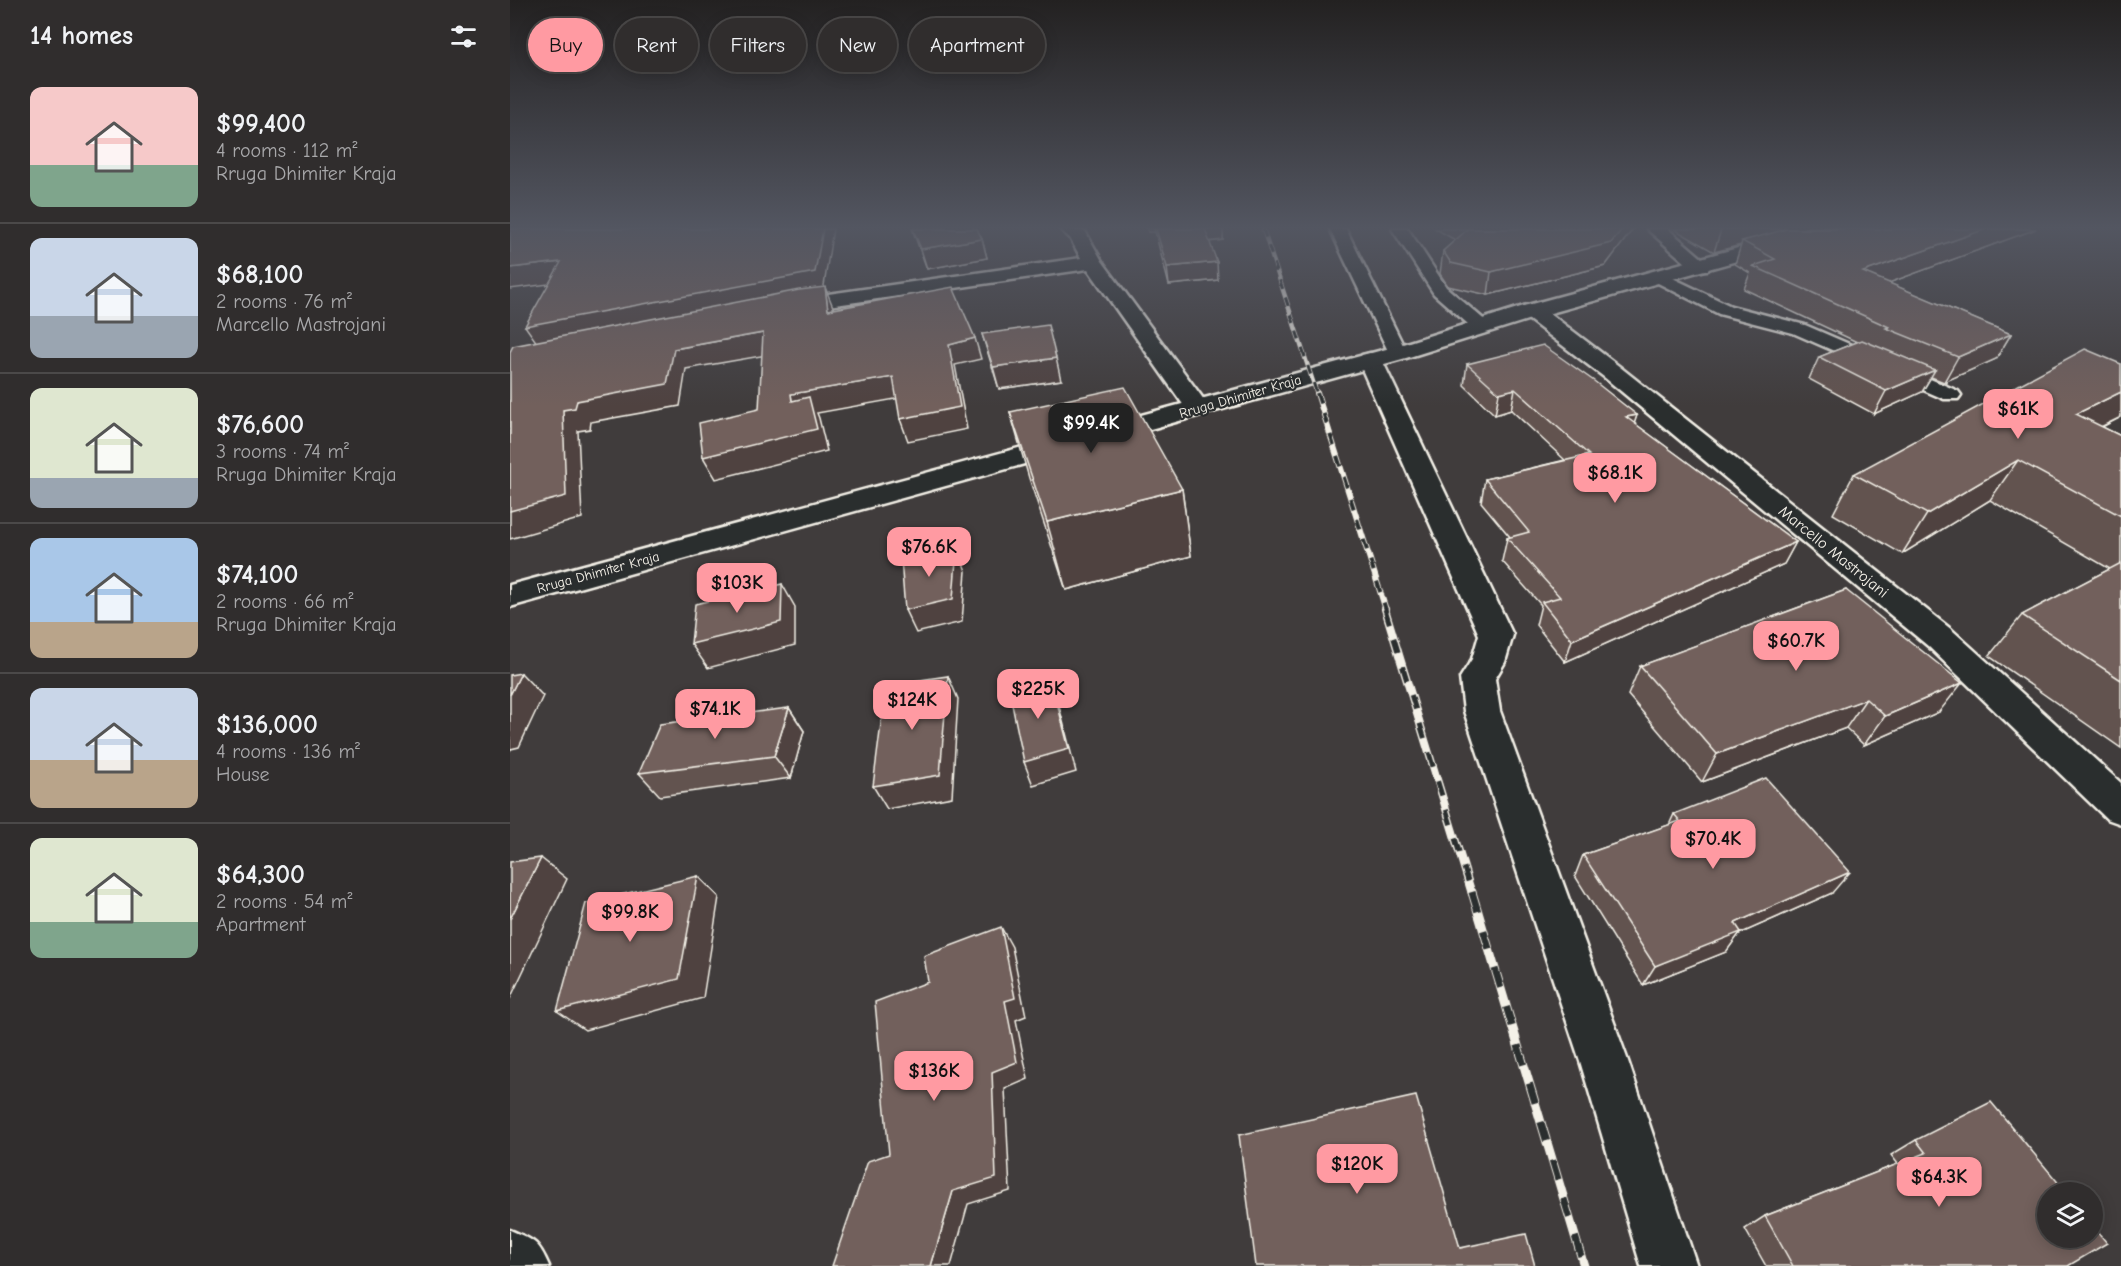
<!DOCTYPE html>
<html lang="en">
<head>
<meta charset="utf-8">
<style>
	body { margin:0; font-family:"Comic Neue",sans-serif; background:#383535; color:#f1f3f6; height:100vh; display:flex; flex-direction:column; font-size:22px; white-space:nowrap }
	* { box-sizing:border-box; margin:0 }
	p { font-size:20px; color:#a8a8aa }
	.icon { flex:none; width:33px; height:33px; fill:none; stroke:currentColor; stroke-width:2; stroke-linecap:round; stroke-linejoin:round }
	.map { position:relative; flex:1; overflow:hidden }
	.side { display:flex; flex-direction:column; background:#302d2d; width:510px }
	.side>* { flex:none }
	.top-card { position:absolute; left:18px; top:18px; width:570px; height:54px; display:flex; gap:12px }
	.buttons { position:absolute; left:1527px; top:1182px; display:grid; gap:12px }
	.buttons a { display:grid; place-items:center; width:66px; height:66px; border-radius:50%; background:#302d2d; box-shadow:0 3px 15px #0003,0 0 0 2px #4b4949; font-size:30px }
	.price { position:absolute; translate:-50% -51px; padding:0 14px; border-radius:12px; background:#ff9aa2; color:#111; font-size:20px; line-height:39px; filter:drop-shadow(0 2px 3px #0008) }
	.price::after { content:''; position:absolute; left:50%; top:36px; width:18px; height:14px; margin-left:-9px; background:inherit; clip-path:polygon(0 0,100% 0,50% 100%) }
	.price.on { background:#222; color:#fff }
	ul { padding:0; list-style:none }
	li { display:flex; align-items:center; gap:18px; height:150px; padding:0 30px }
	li+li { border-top:2px solid #4b4949 }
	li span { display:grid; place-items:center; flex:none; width:168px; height:120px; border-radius:12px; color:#555 }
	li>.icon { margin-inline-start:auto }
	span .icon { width:72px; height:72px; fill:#fffc; stroke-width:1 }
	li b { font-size:26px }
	h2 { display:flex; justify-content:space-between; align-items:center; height:72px; padding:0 30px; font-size:26px }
	.chip { padding:0 21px; border-radius:27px; background:#302d2d; box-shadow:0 3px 15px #0003,0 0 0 2px #4b4949; font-size:21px; line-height:54px }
	.chip.on { background:#ff9aa2; color:#111 }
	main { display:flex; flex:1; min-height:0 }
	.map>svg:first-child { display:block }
</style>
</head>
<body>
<main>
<section class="side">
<h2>14 homes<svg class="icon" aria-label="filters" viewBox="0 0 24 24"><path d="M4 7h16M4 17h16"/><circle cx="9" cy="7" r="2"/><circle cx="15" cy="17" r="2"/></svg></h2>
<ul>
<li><span style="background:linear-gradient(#f6c9c9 65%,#7fa58c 0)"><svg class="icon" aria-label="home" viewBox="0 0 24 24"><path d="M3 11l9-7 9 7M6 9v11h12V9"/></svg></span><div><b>$99,400</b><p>4 rooms · 112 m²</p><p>Rruga Dhimiter Kraja</p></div></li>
<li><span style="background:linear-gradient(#c9d6e8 65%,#9aa5b1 0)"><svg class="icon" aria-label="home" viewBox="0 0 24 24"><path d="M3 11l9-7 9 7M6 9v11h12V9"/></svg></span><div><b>$68,100</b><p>2 rooms · 76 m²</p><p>Marcello Mastrojani</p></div></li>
<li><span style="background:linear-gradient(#dfe7d0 75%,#9aa5b1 0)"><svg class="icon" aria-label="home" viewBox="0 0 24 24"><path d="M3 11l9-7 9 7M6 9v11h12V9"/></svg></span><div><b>$76,600</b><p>3 rooms · 74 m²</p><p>Rruga Dhimiter Kraja</p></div></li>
<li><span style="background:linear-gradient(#a9c7e8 70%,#b9a48a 0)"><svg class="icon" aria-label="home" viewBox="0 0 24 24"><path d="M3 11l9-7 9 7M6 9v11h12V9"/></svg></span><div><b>$74,100</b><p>2 rooms · 66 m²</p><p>Rruga Dhimiter Kraja</p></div></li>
<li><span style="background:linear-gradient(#c9d6e8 60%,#b9a48a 0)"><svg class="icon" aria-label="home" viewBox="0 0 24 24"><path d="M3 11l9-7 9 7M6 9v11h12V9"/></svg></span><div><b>$136,000</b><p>4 rooms · 136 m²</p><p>House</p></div></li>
<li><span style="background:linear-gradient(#dfe7d0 70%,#7fa58c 0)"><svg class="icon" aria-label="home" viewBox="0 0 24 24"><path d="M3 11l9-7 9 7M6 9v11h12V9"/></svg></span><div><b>$64,300</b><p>2 rooms · 54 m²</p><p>Apartment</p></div></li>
</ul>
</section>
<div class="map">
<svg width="1611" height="1266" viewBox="0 0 1611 1266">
	<rect width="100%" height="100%" fill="#403c3c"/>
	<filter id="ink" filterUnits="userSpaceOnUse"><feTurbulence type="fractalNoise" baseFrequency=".0167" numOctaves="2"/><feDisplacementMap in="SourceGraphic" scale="12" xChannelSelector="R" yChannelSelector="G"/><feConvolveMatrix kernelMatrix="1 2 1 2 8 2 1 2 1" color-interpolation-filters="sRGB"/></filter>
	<g filter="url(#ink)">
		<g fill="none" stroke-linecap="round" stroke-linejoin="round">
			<defs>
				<g id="lane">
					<polygon points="820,229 836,229 897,353 895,357 881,357 879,353"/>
					<polygon points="882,229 898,229 936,287 978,323 981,327 978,331 966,331 924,294"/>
					<polygon points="1150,272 1221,306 1295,325 1448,391 1451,395 1448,399 1434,399 1283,333 1209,314 1144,281 1142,277"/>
				</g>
				<g id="street">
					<polygon points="550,229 575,231 592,261 700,408 697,413 688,415 679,413 578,269 276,312 268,311 265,306 268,301 276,300 571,258 560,238"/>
					<polygon points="1137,229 1158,229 1201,266 1198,270 1184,270"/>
					<polygon points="1022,305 1030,306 1110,367 1442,630 1611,783 1611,824 1597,819 1418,646 1094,377 1014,316 1011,311 1014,306"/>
					<polygon points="860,353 868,355 872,360 1003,635 995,662 985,679 990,711 1118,1061 1187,1266 1131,1266 1070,1061 954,711 950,678 962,659 969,635 848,360 852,355"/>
					<path d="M 0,1230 C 25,1241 28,1241 39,1266 L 0,1266 Z"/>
				</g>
				<polygon id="secondary" points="1298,229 1329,229 1327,233 1030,316 896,358 0,607 0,585 880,348 1014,306"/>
			</defs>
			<use href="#lane" stroke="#f4f1e8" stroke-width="5"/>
			<use href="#street" stroke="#f4f1e8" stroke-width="5"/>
			<use href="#secondary" stroke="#f4f1e8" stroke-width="5"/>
			<use href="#lane" fill="#2a2d2e" fill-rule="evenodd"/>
			<use href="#street" fill="#2a2d2e" fill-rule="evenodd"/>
			<use href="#secondary" fill="#2a2d2e" fill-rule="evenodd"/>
			<defs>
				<polyline id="rail-far3" points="753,229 807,394"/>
				<polyline id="rail-far2" points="807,393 876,610"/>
				<polyline id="rail-far1" points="875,609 962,894"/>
				<polyline id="rail" points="962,892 1074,1266"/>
			</defs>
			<use href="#rail-far3" stroke="#f4f1e8" stroke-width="4.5"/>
			<use href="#rail-far2" stroke="#f4f1e8" stroke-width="6"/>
			<use href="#rail-far1" stroke="#f4f1e8" stroke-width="8"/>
			<use href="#rail" stroke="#f4f1e8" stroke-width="9"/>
			<use href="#rail-far3" stroke="#2a2d2e" stroke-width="3" stroke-dasharray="9" stroke-linecap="butt"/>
			<use href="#rail-far2" stroke="#2a2d2e" stroke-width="4" stroke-dasharray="11" stroke-linecap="butt"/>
			<use href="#rail-far1" stroke="#2a2d2e" stroke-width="5" stroke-dasharray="15" stroke-linecap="butt"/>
			<use href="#rail" stroke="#2a2d2e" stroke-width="7" stroke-dasharray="20" stroke-linecap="butt"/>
		</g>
		<g fill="#62534f" stroke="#f4f1e8" stroke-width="1.5">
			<polygon points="402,229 467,229 472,239 477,258 417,269"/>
			<polygon points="637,229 713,229 713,240 699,242 708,280 659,285 645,232 638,232"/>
			<polygon points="926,229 1123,229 1095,266 978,295 938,286 930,274 933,251 945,240"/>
			<polygon points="1164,229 1526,229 1378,283 1501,334 1486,359 1434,382 1421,377 1412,392 1364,414 1299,379 1309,357 1347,342 1234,289 1240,273 1225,264 1231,245 1204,252"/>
			<polygon points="472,334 551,380 489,389"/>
			<polygon points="957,364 1127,415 1124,423 1286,542 1274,564 1055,662 1026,625 1031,605 992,561 997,538 1000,537 971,502 975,479 1055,460 1001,410 985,415 954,385"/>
			<polygon points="1611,364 1611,417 1592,427 1611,436 1611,748 1479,656 1512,615 1600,569 1480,500 1392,554 1323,514 1344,474"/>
			<polygon points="500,412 672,489 681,556 556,590 519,478"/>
			<polygon points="1336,590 1429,712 1354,745 1336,728 1192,782 1118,695 1130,666"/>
			<polygon points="279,708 294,731 281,778 150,796 129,773"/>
			<polygon points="1164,814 1322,893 1229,934 1216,952 1133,985 1065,876 1073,855 1159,825"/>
			<polygon points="1406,1140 1558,1266 1256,1266 1235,1229 1255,1216 1388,1164 1381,1155"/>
		</g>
		<g fill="#504340" stroke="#f4f1e8" stroke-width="1.5">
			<polygon points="313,229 323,229 313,292 29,346 15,326"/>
			<polygon points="637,229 644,229 645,232 638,232"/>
			<polygon points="694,229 713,229 713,240 695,242"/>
			<polygon points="1112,229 1123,229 1095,266 978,295 981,272"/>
			<polygon points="1213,229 1289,229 1232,241 1231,245 1204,252 1211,230"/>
			<polygon points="1476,229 1526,229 1343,296 1353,272"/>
			<polygon points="472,239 477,258 417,269 411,249"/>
			<polygon points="51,262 63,281 0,289 0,268"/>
			<polygon points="707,262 708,280 659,285 657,267"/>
			<polygon points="315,287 323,307 326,330 318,310"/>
			<polygon points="253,333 263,354 176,369 170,406 81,422 80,429 68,431 72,518 0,539 0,511 53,410 67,401 164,349"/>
			<polygon points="1501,334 1486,359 1434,382 1448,357"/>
			<polygon points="465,338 471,359 445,365 457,429 398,441 390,419 439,345"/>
			<polygon points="546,358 551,380 489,389 483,367"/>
			<polygon points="1425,370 1412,392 1364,414 1376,391"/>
			<polygon points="383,377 391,398 307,413 309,418 317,451 206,479 193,457 282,401 281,394"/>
			<polygon points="1005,389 1001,410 985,415 989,393"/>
			<polygon points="1611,392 1611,417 1538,453 1566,414"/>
			<polygon points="1127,415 1120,437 1116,417"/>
			<polygon points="1508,460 1480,500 1392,554 1417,514"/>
			<polygon points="672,489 681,556 556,590 537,522"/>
			<polygon points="1286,542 1274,564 1055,662 1062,640"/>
			<polygon points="447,547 456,571 452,622 406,633 395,610"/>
			<polygon points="272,584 285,607 285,645 198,668 181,644"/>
			<polygon points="11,673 33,696 9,747 1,749 0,751 0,695"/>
			<polygon points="438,676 448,699 442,797 377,809 363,786"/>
			<polygon points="541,679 548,702 566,772 523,785 514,762"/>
			<polygon points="1452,683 1429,712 1354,745 1375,716"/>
			<polygon points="1356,699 1336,728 1192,782 1207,754"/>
			<polygon points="279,708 294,731 281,778 264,756"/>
			<polygon points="31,858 57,879 0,999 0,919"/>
			<polygon points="1340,872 1322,893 1229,934 1216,952 1133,985 1145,966 1225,923"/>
			<polygon points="188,876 209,897 193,998 75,1030 47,1011"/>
			<polygon points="491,927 502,947 516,1016 506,1020 518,1079 495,1089 500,1191 458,1204 441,1266 421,1266 443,1191 482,1072 495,1001"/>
		</g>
		<g fill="#72605c" stroke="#f4f1e8" stroke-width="1.5">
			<polygon points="0,229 313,229 305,272 15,326 51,262 0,268"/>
			<polygon points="403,229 467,229 472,239 411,249"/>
			<polygon points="646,229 695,229 707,262 657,267"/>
			<polygon points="958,229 1112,229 1101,243 981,272 941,263 933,251"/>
			<polygon points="1277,229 1476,229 1353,272 1501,334 1448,357 1376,328 1379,327 1243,266 1265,259 1232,241"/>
			<polygon points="315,287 318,310 443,287 465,338 439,345 450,407 390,419 383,377 281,394 282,401 299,397 307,429 193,457 189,423 249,409 253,333 164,349 157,384 67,401 65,408 53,410 56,496 0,511 0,352 3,346 289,290"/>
			<polygon points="538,325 546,358 483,367 472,334"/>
			<polygon points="1352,340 1425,370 1376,391 1309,357"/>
			<polygon points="1033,345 1084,381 1127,415 1116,417 1286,542 1062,640 1032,602 1050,597 997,538 1019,532 975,479 1079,455 1005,389 989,393 957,364"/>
			<polygon points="1575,349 1611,364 1611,392 1566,414 1611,436 1611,516 1508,460 1417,514 1344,474"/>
			<polygon points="615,387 672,489 537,522 500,412"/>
			<polygon points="447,547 443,599 395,610 391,559"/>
			<polygon points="1611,563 1611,680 1512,615"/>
			<polygon points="272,584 271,622 181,644 185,604"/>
			<polygon points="1336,590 1452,683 1375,716 1356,699 1207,754 1130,666"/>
			<polygon points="11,673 0,695 0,675"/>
			<polygon points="438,676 430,775 363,786 376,685"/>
			<polygon points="541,679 559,749 514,762 499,690"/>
			<polygon points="279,708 264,756 129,773 150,724"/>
			<polygon points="1256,778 1340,872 1225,923 1231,932 1145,966 1073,855 1170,821 1164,814"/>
			<polygon points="31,858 0,919 0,862"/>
			<polygon points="188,876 169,979 47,1011 76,903"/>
			<polygon points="491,927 505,998 495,1001 507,1062 482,1072 486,1178 443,1191 421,1266 322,1266 358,1161 379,1154 365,1002 418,982 414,956"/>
			<polygon points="906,1096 950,1248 1016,1234 1025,1266 746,1266 729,1135"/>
			<polygon points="1481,1102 1556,1192 1538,1192 1538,1238 1582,1238 1582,1225 1597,1243 1558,1266 1283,1266 1255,1216 1416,1153 1406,1140"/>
		</g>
	</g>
	<linearGradient id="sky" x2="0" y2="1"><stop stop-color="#232121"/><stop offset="0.56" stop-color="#535661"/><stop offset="1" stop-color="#535661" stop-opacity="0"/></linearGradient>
	<rect width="1611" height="406" fill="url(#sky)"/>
	<g text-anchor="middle" stroke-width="4.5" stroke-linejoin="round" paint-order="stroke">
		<g font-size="14" fill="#f4f1e8" stroke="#2a2d2e">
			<text transform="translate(730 396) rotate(-16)" y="5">Rruga Dhimiter Kraja</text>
			<text transform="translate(88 572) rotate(-15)" y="5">Rruga Dhimiter Kraja</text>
		</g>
		<g font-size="16" fill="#f4f1e8" stroke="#2a2d2e">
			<text transform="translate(1324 551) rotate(39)" y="6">Marcello Mastrojani</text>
		</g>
	</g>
</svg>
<div class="buttons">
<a><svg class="icon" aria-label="layers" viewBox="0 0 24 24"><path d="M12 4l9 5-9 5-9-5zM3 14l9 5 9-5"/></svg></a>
</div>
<b class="price" style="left:1508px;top:440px">$61K</b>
<b class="price on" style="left:581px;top:454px">$99.4K</b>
<b class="price" style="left:1105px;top:504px">$68.1K</b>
<b class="price" style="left:419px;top:578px">$76.6K</b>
<b class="price" style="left:227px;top:614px">$103K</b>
<b class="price" style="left:1286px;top:672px">$60.7K</b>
<b class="price" style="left:528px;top:720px">$225K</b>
<b class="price" style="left:402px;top:731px">$124K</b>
<b class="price" style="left:205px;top:740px">$74.1K</b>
<b class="price" style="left:1203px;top:870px">$70.4K</b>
<b class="price" style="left:120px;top:943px">$99.8K</b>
<b class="price" style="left:424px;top:1102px">$136K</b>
<b class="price" style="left:847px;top:1195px">$120K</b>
<b class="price" style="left:1429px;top:1208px">$64.3K</b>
<div class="top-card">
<a class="chip on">Buy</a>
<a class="chip">Rent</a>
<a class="chip">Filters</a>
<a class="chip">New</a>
<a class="chip">Apartment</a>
</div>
</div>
</main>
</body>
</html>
